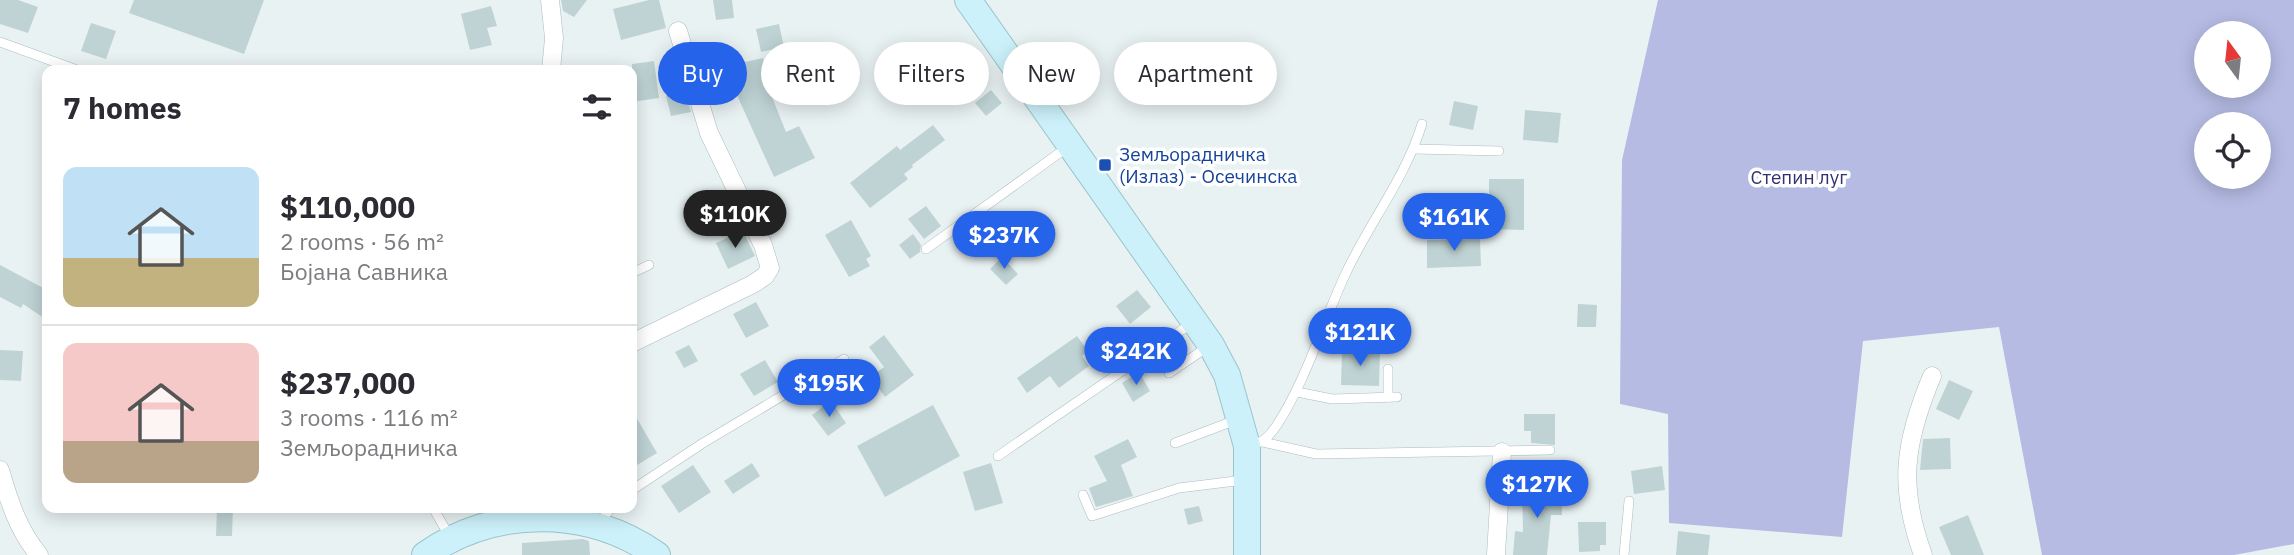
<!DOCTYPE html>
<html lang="en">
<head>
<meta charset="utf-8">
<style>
	body { margin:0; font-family:"IBM Plex Sans",sans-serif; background:#f2f2f3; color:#2b2b33; height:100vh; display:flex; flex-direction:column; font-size:26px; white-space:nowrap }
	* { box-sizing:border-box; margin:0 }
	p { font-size:23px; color:#7c7c81 }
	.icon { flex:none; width:38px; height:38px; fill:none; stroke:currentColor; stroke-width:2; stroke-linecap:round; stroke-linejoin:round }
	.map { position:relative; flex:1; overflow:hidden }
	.panel { position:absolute; left:42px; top:65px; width:595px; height:448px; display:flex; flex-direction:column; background:#fff; border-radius:14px; box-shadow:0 4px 18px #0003 }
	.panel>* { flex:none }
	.hud { position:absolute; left:658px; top:42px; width:665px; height:63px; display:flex; gap:14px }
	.needle { width:46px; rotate:345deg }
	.buttons { position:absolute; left:2194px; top:21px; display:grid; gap:14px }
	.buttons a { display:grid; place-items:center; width:77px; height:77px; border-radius:50%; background:#fff; box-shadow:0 4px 18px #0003; font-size:35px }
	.price { position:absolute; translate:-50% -60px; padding:0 16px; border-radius:24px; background:#2563eb; color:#fff; font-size:23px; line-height:46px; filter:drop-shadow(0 2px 4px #0008) }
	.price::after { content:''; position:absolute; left:50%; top:42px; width:21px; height:16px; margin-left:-10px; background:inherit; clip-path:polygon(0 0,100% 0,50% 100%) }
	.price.active { background:#222; color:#fff }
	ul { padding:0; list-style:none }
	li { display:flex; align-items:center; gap:21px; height:175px; padding:0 21px }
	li+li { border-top:2px solid #e1e1e2 }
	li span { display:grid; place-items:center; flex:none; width:196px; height:140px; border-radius:14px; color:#555 }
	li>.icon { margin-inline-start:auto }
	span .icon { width:84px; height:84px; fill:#fffc; stroke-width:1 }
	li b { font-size:30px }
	h2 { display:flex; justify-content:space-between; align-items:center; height:84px; padding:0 21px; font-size:30px }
	.tag { padding:0 24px; border-radius:32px; background:#fff; box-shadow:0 4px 18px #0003; font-size:24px; line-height:63px }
	.tag.active { background:#2563eb; color:#fff }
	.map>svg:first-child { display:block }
</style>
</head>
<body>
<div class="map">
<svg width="2294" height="555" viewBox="0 0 2294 555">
	<rect width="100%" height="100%" fill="#e9f2f3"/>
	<path fill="#b5bbe3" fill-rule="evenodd" d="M 1658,0 L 2294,0 L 2294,544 L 2234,555 L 2042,555 L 1999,327 L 1863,341 L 1842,537 L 1669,523 L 1668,414 L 1620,404 L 1622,160 ZM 2207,33 L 2259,33 L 2259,86 L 2207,86 ZM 2207,124 L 2259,124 L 2259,177 L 2207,177 Z"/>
	<g fill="#bfd3d4">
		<polygon points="0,0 18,0 38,7 28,33 0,24"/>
		<polygon points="134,0 264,0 244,54 129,13"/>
		<polygon points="561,0 587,0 574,17 563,11"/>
		<polygon points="649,0 659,0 666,28 621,40 613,9"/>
		<polygon points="713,0 732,0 734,18 716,20"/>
		<polygon points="491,6 497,26 487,28 492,45 470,50 461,14"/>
		<polygon points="91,23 116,31 106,59 81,51"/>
		<polygon points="779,24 784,47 761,52 756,29"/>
		<polygon points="763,58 769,82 766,82 786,132 799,126 815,158 774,177 736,93 712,103 704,78 732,67 732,65"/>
		<polygon points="654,61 659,98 632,102 632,64"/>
		<polygon points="991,90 1002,103 986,116 975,103"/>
		<polygon points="685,92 691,112 671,116 666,96"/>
		<polygon points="1454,101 1478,106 1473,130 1449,125"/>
		<polygon points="1525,110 1561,113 1558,143 1523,140"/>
		<polygon points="933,125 945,140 912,165 913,167 904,174 908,179 870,208 850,183 897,146 900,150"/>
		<polygon points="1489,179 1524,179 1524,230 1489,229"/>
		<polygon points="926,206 941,226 924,239 908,219"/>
		<polygon points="851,220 871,256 866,259 870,266 849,277 825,235"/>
		<polygon points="743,231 755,256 728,269 716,243"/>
		<polygon points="913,234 921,245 920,252 910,259 899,245"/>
		<polygon points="1480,239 1481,266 1427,268 1427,240"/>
		<polygon points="1002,257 1018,274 1006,285 990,269"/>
		<polygon points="0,265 47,290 47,320 23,304 21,308 0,297"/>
		<polygon points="1137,290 1151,307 1130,324 1116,306"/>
		<polygon points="756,302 769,326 746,338 733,314"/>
		<polygon points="1578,304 1597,305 1596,327 1577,327"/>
		<polygon points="884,335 914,375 885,397 871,377 884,367 869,347"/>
		<polygon points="1077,336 1088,351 1082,356 1089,366 1059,388 1050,376 1027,393 1017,378"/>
		<polygon points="689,345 698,361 684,368 675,352"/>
		<polygon points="0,350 23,351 21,381 0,380"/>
		<polygon points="1342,350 1380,351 1379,386 1341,385"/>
		<polygon points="765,360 778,382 754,396 740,374"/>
		<polygon points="1139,372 1150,391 1133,402 1122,383"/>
		<polygon points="1949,380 1973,391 1959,420 1936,409"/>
		<polygon points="831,401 846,423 828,436 812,415"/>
		<polygon points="933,405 960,456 885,497 857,446"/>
		<polygon points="632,410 657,453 632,468"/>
		<polygon points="1524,414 1555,414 1555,445 1531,443 1531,431 1524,431"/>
		<polygon points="1950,438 1951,469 1920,470 1923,439"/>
		<polygon points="1128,439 1137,457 1121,465 1133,496 1096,507 1089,488 1107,481 1094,456"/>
		<polygon points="752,463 760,476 733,494 724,481"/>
		<polygon points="991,463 1003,503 975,511 963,472"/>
		<polygon points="693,465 711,492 679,513 661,486"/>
		<polygon points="1662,466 1665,490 1634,494 1631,471"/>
		<polygon points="1561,486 1562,515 1551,515 1547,555 1513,555 1515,531 1523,532 1522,488"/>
		<polygon points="1199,506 1203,521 1188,525 1184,509"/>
		<polygon points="217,508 233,508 232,536 216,536"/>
		<polygon points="1968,515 1984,555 1951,555 1939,527"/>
		<polygon points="1578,522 1606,522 1606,545 1600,545 1600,551 1579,552"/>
		<polygon points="1678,531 1710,535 1708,555 1676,555"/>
		<polygon points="583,539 589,541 590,555 522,555 522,543"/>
	</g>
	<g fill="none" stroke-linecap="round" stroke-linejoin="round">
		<defs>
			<g id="lane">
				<polyline points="0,42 77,70"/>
				<polyline points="1414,149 1499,151"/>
				<polyline points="926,249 1069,146"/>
				<polyline points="632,273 649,265"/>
				<polyline points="1388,369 1388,397"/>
				<polyline points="1169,373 1209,346"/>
				<polyline points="1297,392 1332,399 1397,397"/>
				<polyline points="1263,442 1316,454 1550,450"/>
				<polyline points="1175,443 1236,420"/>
				<path d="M 1248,446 C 1264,442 1268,438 1277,425 C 1307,378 1322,325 1345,275 C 1369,223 1405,179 1422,124"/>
				<polyline points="998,456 1192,323"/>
				<polyline points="632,490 703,443 844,359"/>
				<polyline points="1083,495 1092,516 1179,488 1244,480"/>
				<polyline points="433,508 450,537"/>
				<polyline points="599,523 611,508"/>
				<polyline points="1624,555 1629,501"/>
			</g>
			<g id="street">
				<polyline points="550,0 554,38 551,70"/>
				<polyline points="632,343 753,284 765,276 770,268 763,245 709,133 678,31"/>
				<path d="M 0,470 C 9,501 18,530 39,555"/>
				<polyline points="1496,555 1502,452"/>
				<path d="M 1923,555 C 1898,486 1904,443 1932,376"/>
			</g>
			<g id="secondary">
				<polyline points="968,0 1211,345 1227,375 1247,446 1247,555"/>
				<path d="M 425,555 C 494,506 588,506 657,555"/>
			</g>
		</defs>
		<use href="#lane" stroke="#acbcbe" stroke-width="10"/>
		<use href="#street" stroke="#acbcbe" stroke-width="19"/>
		<use href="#secondary" stroke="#9ac4cb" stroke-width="28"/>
		<use href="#lane" stroke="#fff" stroke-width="9"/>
		<use href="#street" stroke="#fff" stroke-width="18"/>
		<use href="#secondary" stroke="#ccf1fa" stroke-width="26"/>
	</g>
	<rect fill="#1a4fb4" stroke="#fff" stroke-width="2.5" x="1098" y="158" width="14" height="14" rx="3.5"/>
	<g text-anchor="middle" stroke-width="7" stroke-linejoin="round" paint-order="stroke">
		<g font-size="19" fill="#164399" stroke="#fff" text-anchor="start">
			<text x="1119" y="161">Земљорадничка<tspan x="1119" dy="22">(Излаз) - Осечинска</tspan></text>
		</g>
		<g font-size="19" fill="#333073" stroke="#fff">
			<text x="1799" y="184">Степин луг</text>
		</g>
	</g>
</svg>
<div class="buttons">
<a><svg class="needle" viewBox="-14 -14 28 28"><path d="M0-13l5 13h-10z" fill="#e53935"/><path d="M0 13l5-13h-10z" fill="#7c7c81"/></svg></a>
<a><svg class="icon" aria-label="locate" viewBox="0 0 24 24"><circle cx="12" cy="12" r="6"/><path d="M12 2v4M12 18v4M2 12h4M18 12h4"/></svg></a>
</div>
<b class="price active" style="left:735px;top:250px">$110K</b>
<b class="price" style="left:1454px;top:253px">$161K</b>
<b class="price" style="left:1004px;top:271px">$237K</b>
<b class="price" style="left:1360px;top:368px">$121K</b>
<b class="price" style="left:1136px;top:387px">$242K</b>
<b class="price" style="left:829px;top:419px">$195K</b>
<b class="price" style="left:1537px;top:520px">$127K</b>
<div class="hud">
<a class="tag active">Buy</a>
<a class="tag">Rent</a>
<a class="tag">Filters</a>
<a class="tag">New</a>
<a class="tag">Apartment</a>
</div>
<section class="panel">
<h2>7 homes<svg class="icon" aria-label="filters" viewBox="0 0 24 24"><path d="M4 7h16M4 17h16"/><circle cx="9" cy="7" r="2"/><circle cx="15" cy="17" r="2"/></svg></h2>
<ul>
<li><span style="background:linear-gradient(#bfe0f5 65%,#c2b280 0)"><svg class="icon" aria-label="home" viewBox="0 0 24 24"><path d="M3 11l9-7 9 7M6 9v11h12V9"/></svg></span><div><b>$110,000</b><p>2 rooms · 56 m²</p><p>Бојана Савника</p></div></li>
<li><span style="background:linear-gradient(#f6c9c9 70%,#b9a48a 0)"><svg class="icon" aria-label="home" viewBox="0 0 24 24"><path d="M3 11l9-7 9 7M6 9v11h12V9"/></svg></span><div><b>$237,000</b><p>3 rooms · 116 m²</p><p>Земљорадничка</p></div></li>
</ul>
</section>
</div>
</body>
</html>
